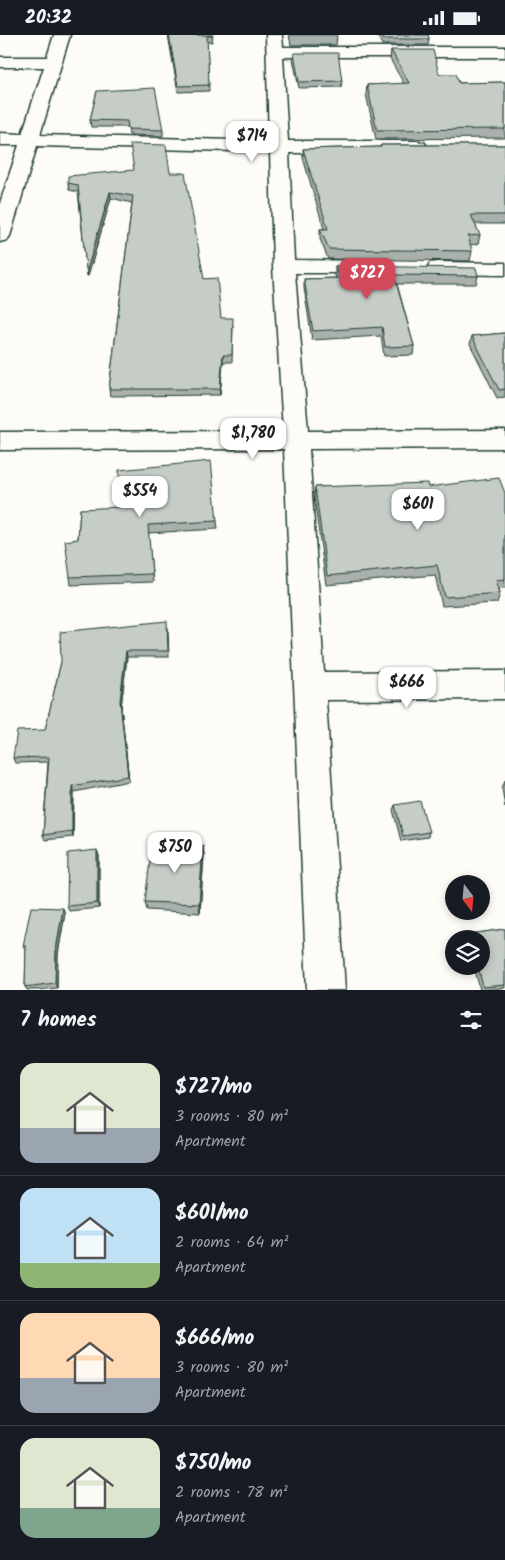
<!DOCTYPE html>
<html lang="en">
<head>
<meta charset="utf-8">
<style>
	body { margin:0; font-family:Kalam,sans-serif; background:#242831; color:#f1f3f6; height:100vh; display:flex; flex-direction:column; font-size:19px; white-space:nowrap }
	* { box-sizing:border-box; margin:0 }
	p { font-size:16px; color:#9ea1a6 }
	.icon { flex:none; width:28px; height:28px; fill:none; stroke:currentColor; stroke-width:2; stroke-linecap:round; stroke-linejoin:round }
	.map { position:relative; height:955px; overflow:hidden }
	.drawer { display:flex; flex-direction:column; background:#171b24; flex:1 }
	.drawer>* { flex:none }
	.needle { width:32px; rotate:164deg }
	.buttons { position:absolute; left:445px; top:840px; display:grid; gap:10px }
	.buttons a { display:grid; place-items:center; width:45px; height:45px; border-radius:50%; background:#171b24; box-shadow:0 2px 8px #0003; font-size:25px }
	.price { position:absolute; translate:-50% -42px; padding:0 11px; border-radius:10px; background:#fff; color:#222; font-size:16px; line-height:32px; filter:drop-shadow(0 1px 2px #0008) }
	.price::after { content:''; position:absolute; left:50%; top:30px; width:15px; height:11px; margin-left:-8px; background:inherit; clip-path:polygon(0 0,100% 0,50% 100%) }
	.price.on { background:#d1495b; color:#fff }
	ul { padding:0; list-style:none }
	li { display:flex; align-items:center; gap:15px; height:125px; padding:0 20px }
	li+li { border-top:1px solid #363941 }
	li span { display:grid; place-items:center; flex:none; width:140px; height:100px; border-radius:15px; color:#555 }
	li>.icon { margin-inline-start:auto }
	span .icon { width:60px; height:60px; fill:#fffc; stroke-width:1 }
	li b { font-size:21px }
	h2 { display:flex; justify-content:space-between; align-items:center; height:60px; padding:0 20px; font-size:21px }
	.status { display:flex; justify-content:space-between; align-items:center; height:35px; padding:0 25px; background:#171b24; direction:ltr }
	.status svg { height:14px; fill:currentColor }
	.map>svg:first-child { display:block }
</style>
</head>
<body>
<div class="status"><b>20:32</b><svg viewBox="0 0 49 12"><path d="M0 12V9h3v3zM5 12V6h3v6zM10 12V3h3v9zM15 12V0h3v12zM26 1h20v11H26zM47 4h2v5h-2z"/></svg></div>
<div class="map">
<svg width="505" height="955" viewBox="0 0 505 955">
	<rect width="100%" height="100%" fill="#fdfcf7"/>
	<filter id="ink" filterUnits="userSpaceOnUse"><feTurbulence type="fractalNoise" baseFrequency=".02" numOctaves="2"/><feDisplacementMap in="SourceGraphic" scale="10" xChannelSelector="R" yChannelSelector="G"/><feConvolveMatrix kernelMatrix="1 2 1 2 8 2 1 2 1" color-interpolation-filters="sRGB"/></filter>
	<g filter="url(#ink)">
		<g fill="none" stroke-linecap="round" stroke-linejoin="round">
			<defs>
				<g id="street">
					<polygon points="54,0 70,0 40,100 269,106 266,0 282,0 283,12 505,12 505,22 283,22 288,106 418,106 425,108 427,112 425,116 418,118 289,118 294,225 373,226 381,227 384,232 381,237 373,238 295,238 308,396 505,395 505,413 309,414 324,637 505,636 505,664 326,665 345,955 307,955 284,414 0,415 0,397 283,396 273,231 270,117 37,111 10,201 7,205 0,207 0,168 19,110 0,110 0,98 22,99 44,32 0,32 0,22 47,22"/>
					<polygon points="438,227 505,228 505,240 438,239 430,238 427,233 430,228"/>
				</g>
			</defs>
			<use href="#street" stroke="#1f3d34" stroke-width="3"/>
			<use href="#street" fill="#fdfcf7" fill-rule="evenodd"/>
		</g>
		<g fill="#aab0ab" stroke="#1f3d34">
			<polygon points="168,0 213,0 212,7 207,7 209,56 178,57"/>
			<polygon points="289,0 337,0 336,10 291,10"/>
			<polygon points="377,0 428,0 429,4 428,10 382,10"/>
			<polygon points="391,15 459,48 505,47 505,103 376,104 366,59 367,50 404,49 390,24"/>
			<polygon points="294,18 342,46 341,52 299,53 293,24"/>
			<polygon points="97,56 163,95 163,101 129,100 128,92 91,92 90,85"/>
			<polygon points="381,110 505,110 505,189 475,189 480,200 478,209 470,210 472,216 470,226 328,224 320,204 320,194 324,194 303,123 303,114 380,112"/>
			<polygon points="170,138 204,244 221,283 233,290 232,327 223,327 220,360 110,361 109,354 132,168 111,163 88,241 87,241 78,157 69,155 68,148"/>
			<polygon points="335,231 478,241 476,249 397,249 414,311 413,320 384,321 381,301 312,305 304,253 304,244 336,243 335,240"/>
			<polygon points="505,298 505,362 497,363 470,309 472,301"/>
			<polygon points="315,452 428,452 505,458 505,552 499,553 500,558 497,568 442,571 435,540 326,550 314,462"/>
			<polygon points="80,474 217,486 218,494 148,498 153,547 71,550 70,542 78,504"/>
			<polygon points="168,592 169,622 127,622 121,672 129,746 74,757 73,802 45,805 43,800 48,727 15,728 13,723 45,695 61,627"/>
			<polygon points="505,745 505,772 502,753"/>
			<polygon points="395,770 429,797 428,802 401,806 393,775"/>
			<polygon points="203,811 204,820 200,878 147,875 145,867"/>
			<polygon points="97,815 99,821 99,873 69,876 67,871"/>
			<polygon points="65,878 58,919 57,953 38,955 27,955 25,952 26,915 25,915 23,911"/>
			<polygon points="505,894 505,953 480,955 474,931 481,931 481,904 467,903 470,899"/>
		</g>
		<g fill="#8b908b" stroke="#1f3d34">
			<polygon points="110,157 111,163 88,241 87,235"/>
			<polygon points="223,320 223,327 220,360 220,354"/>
			<polygon points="126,616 127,622 121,672 129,746 120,666"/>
			<polygon points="72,751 74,757 73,802 72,796"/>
			<polygon points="203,811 204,820 200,878 199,869"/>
			<polygon points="97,815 99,821 99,873 97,868"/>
			<polygon points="63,873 65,878 58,919 57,953 55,948 56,915"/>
		</g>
		<g fill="#c6cdc7" stroke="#1f3d34">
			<polygon points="169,0 212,0 212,1 207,1 209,50 178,51"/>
			<polygon points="380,0 428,0 429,4 383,4"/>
			<polygon points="391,15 433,15 439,39 456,39 459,48 505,47 505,94 377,95 367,50 409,48"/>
			<polygon points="294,18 338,18 342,46 299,47"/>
			<polygon points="155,53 163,95 128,94 127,86 90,85 97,56"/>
			<polygon points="130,109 166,110 170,138 185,138 204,244 217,243 221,283 233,283 232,320 223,320 220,354 109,354 133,161 110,157 87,235 86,234 78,150 68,148 68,141 134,135"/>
			<polygon points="381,110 505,110 505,180 471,180 480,200 468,201 472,216 329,214 320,194 328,194 303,114 381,112"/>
			<polygon points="335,231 476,233 478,241 394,240 414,311 385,312 382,292 313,296 304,244 340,243"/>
			<polygon points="505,298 505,354 499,355 472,301"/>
			<polygon points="211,426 217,486 148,490 152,539 70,542 65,506 78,504 80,474 120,472 119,435"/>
			<polygon points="499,443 505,458 505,544 496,545 500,558 445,562 437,530 327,541 315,452 427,448 428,452"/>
			<polygon points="167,586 168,616 126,616 120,666 128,741 72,751 72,796 43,800 49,722 13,723 17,696 45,695 61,627 60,597"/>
			<polygon points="420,766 429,797 403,801 395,770"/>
			<polygon points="152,808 203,811 199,869 145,867"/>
			<polygon points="97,815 97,868 67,871 68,818"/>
			<polygon points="31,872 63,873 56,915 55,948 25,952 26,911 23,911"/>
			<polygon points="505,894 505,950 483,952 478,931 481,931 481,904 471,904 470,899"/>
		</g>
	</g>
</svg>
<div class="buttons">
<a><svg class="needle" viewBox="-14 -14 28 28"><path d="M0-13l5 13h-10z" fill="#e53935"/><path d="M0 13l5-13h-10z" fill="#9ea1a6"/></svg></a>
<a><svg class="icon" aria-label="layers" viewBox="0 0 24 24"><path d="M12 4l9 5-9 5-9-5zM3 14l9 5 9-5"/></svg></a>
</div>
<b class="price" style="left:252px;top:128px">$714</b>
<b class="price on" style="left:367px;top:265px">$727</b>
<b class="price" style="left:253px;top:425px">$1,780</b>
<b class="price" style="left:140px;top:483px">$554</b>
<b class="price" style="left:418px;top:496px">$601</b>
<b class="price" style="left:407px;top:674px">$666</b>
<b class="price" style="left:175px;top:839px">$750</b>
</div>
<section class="drawer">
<h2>7 homes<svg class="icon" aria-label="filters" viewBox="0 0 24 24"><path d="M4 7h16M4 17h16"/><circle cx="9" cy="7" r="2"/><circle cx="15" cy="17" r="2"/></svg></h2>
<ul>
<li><span style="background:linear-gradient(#dfe7d0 65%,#9aa5b1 0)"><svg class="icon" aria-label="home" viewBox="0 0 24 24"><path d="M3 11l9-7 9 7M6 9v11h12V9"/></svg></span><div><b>$727/mo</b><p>3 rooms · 80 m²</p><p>Apartment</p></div></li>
<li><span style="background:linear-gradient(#bfe0f5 75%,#8fb573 0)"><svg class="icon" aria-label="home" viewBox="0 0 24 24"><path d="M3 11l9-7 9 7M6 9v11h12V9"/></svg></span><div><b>$601/mo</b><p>2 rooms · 64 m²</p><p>Apartment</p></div></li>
<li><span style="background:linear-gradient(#ffd9b3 65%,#9aa5b1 0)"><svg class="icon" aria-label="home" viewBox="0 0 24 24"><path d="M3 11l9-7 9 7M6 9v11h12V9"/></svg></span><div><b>$666/mo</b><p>3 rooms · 80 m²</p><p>Apartment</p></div></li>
<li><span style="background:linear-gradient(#dfe7d0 70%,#7fa58c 0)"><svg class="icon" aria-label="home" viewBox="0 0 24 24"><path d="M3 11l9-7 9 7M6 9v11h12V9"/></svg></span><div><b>$750/mo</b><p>2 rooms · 78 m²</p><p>Apartment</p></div></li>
</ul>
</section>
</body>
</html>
